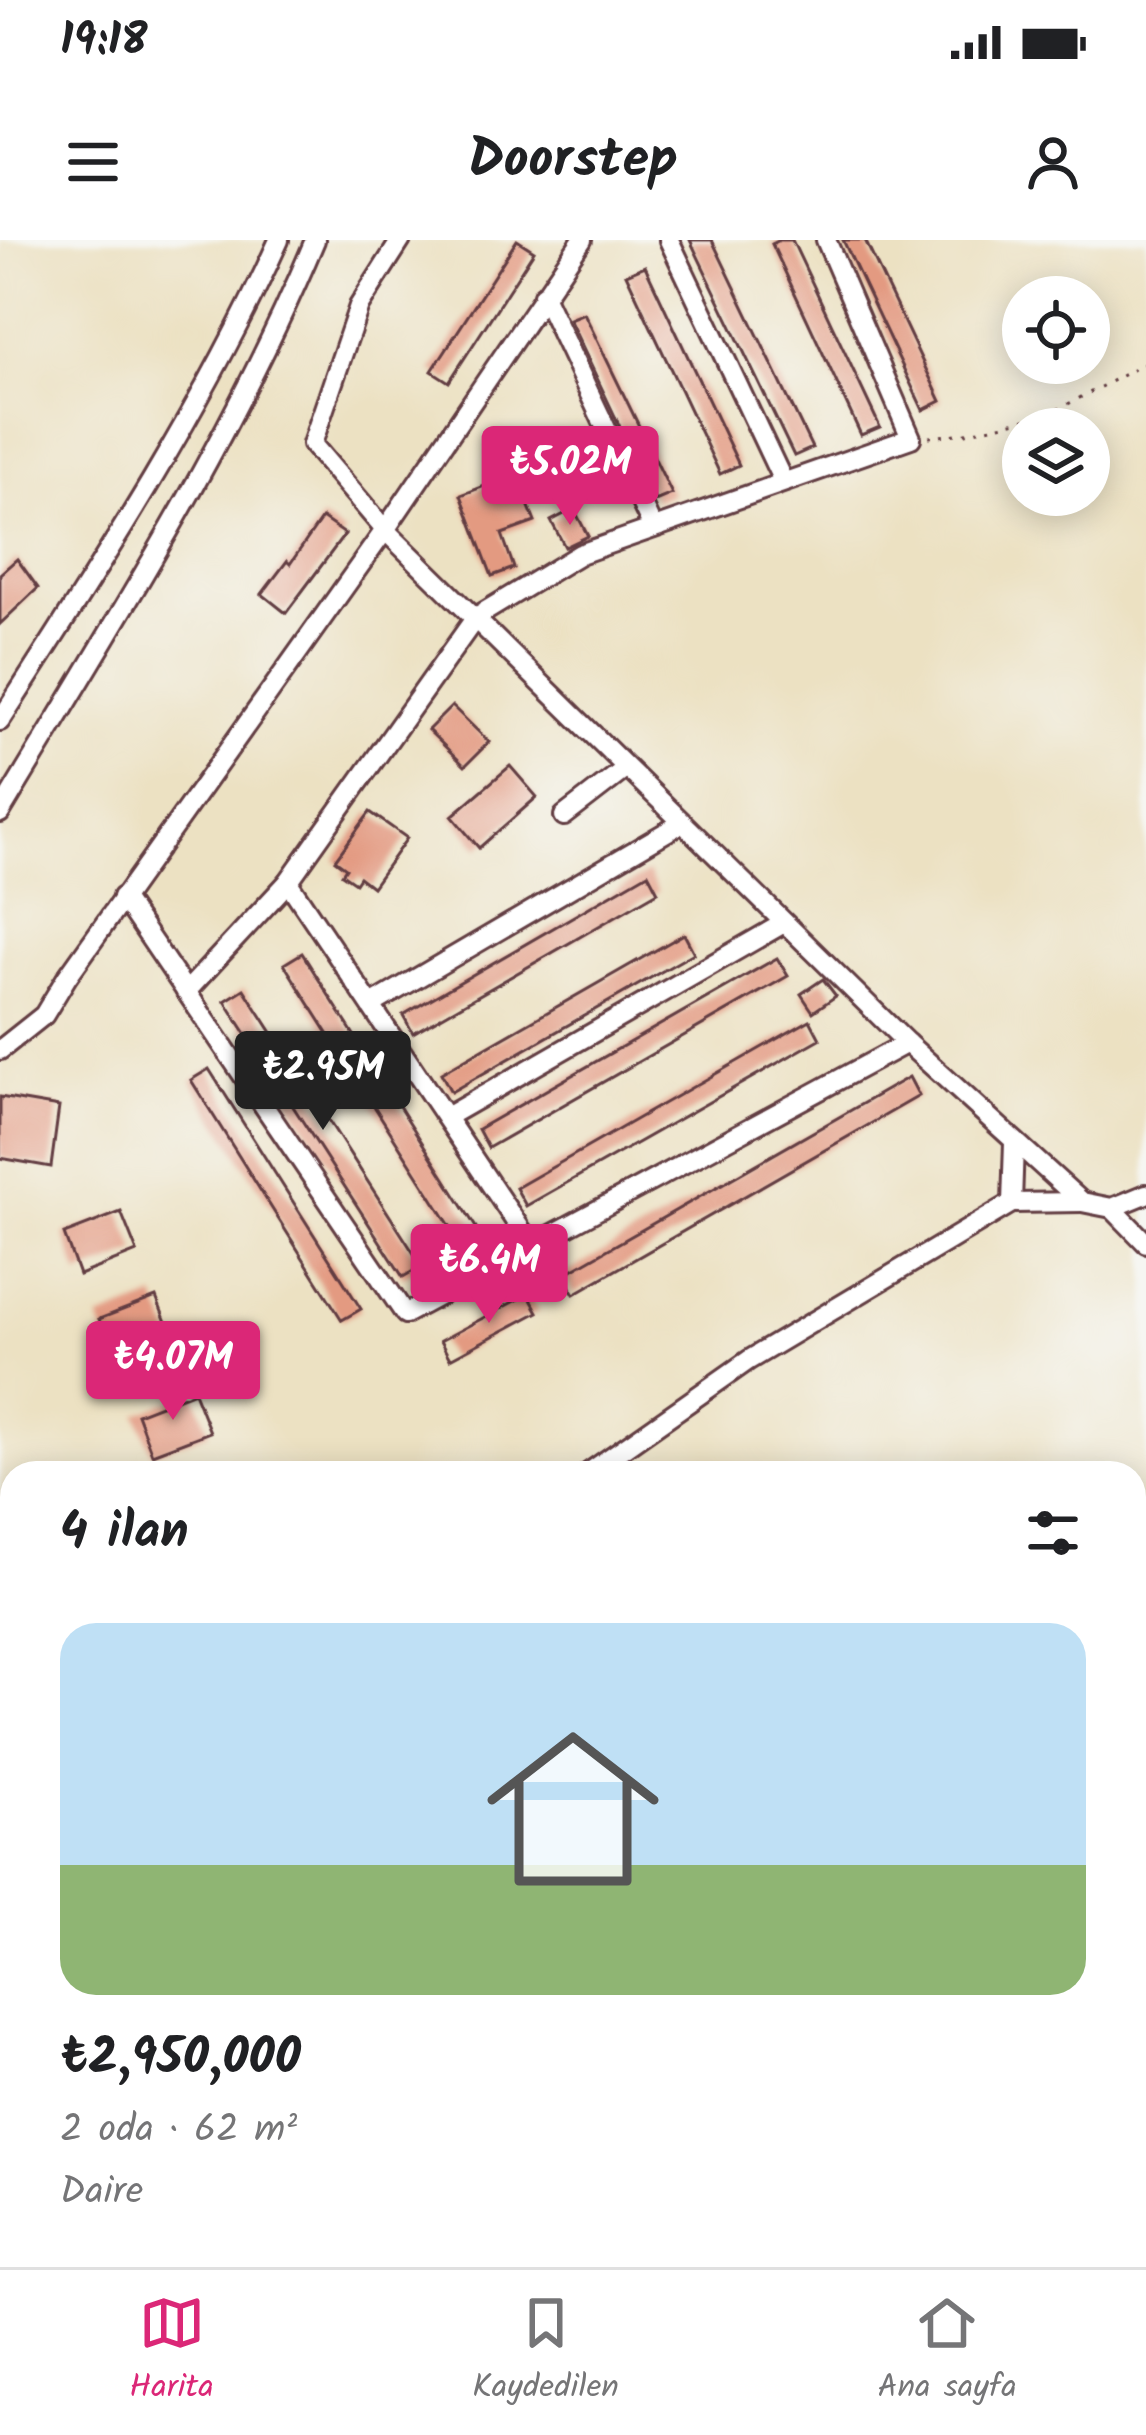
<!DOCTYPE html>
<html lang="tr">
<head>
<meta charset="utf-8">
<style>
	body { margin:0; font-family:Kalam,sans-serif; background:#f6f6f6; color:#202124; height:100vh; display:flex; flex-direction:column; font-size:45px; white-space:nowrap }
	* { box-sizing:border-box; margin:0 }
	p { font-size:39px; color:#757577 }
	.icon { flex:none; width:66px; height:66px; fill:none; stroke:currentColor; stroke-width:2; stroke-linecap:round; stroke-linejoin:round }
	.map { position:relative; flex:1; overflow:hidden }
	.side { position:absolute; left:0px; top:1221px; width:1146px; height:807px; display:flex; flex-direction:column; background:#fff; border-radius:36px 36px 0 0; box-shadow:0 6px 30px #0003 }
	.side>* { flex:none }
	.tools { position:absolute; left:1002px; top:36px; display:grid; gap:24px }
	.tools a { display:grid; place-items:center; width:108px; height:108px; border-radius:50%; background:#fff; box-shadow:0 6px 30px #0003; font-size:60px }
	.price { position:absolute; translate:-50% -102px; padding:0 27px; border-radius:12px; background:#db2777; color:#fff; font-size:39px; line-height:78px; filter:drop-shadow(0 3px 6px #0008) }
	.price::after { content:''; position:absolute; left:50%; top:72px; width:36px; height:27px; margin-left:-18px; background:inherit; clip-path:polygon(0 0,100% 0,50% 100%) }
	.price.selected { background:#222; color:#fff }
	ul { padding:0; list-style:none }
	li { display:grid; align-content:center; gap:24px; height:636px; padding:0 60px }
	li span { display:grid; place-items:center; height:372px; border-radius:36px; color:#555 }
	li>.icon { margin-inline-start:auto }
	span .icon { width:216px; height:216px; fill:#fffc; stroke-width:1 }
	li b { font-size:51px }
	h2 { display:flex; justify-content:space-between; align-items:center; height:144px; padding:0 60px; font-size:51px }
	.status { display:flex; justify-content:space-between; align-items:center; height:84px; padding:0 60px; background:#fff; direction:ltr }
	.status svg { height:33px; fill:currentColor }
	header { display:flex; justify-content:space-between; align-items:center; height:156px; padding:0 60px; background:#fff; font-size:54px; font-weight:800 }
	.tabs { display:flex; justify-content:space-around; align-items:center; height:168px; border-top:3px solid #e0e0e0; background:#fff; font-size:33px; color:#757577 }
	.tabs a { display:grid; justify-items:center; gap:6px }
	.tabs .selected { color:#db2777 }
	.map>svg:first-child { display:block }
</style>
</head>
<body>
<div class="status"><b>19:18</b><svg viewBox="0 0 49 12"><path d="M0 12V9h3v3zM5 12V6h3v6zM10 12V3h3v9zM15 12V0h3v12zM26 1h20v11H26zM47 4h2v5h-2z"/></svg></div>
<header><svg class="icon" aria-label="menu" viewBox="0 0 24 24"><path d="M4 6h16M4 12h16M4 18h16"/></svg>Doorstep<svg class="icon" aria-label="person" viewBox="0 0 24 24"><circle cx="12" cy="8" r="4"/><path d="M4 21q1-7 8-7t8 7"/></svg></header>
<div class="map">
<svg width="1146" height="2027" viewBox="0 0 1146 2027">
	<defs>
		<pattern id="forest-crowns" width="20" height="18" patternUnits="userSpaceOnUse" patternTransform="scale(3)"><rect width="20" height="18" fill="#6fac6c"/><path d="M2 6a3 3 0 1 1 6 0M12 15a3 3 0 1 1 6 0" fill="none" stroke="#5d8b59"/></pattern>
	</defs>
	<rect width="100%" height="100%" fill="#f6f6f2"/>
	<filter id="ink" filterUnits="userSpaceOnUse"><feTurbulence type="fractalNoise" baseFrequency=".00833" numOctaves="2"/><feDisplacementMap in="SourceGraphic" scale="24" xChannelSelector="R" yChannelSelector="G"/><feConvolveMatrix kernelMatrix="1 2 1 2 8 2 1 2 1" color-interpolation-filters="sRGB"/></filter>
	<filter id="wash" filterUnits="userSpaceOnUse"><feTurbulence type="fractalNoise" baseFrequency=".004" numOctaves="4" result="noise"/><feDisplacementMap in="SourceGraphic" scale="48" xChannelSelector="R" yChannelSelector="G"/><feGaussianBlur stdDeviation="2.7" result="paint"/><feColorMatrix in="noise" values="0 0 0 0 0 0 0 0 0 0 0 0 0 0 0 0 0 1.4 0 .05"/><feComposite in="paint" operator="in"/></filter>
	<g filter="url(#wash)">
		<rect width="100%" height="100%" fill="#ece1c2"/>
		<g fill="url(#forest-crowns)" stroke="#5c664c" stroke-width="3">
			<polygon points="381,2016 505,2016 489,2027 405,2027"/>
			<polygon points="564,2016 637,2016 622,2027 551,2027"/>
		</g>
		<g id="blocks">
			<g fill="#e39a81">
				<polygon points="517,0 534,11 449,142 432,131"/>
				<polygon points="690,0 712,0 812,208 794,216"/>
				<polygon points="780,0 792,0 880,187 861,195 772,4"/>
				<polygon points="843,0 865,0 941,161 923,170"/>
				<polygon points="645,26 739,225 720,234 626,34"/>
				<polygon points="584,73 672,254 655,261 569,79"/>
				<polygon points="516,234 535,282 502,294 514,328 492,336 461,255"/>
				<polygon points="574,269 588,296 565,307 551,281"/>
				<polygon points="322,278 345,294 286,373 262,354 287,321 290,324"/>
				<polygon points="17,319 38,348 0,384 0,334"/>
				<polygon points="452,466 489,502 465,526 428,490"/>
				<polygon points="510,526 537,557 479,608 452,576"/>
				<polygon points="370,572 407,598 372,647 359,637 355,643 342,634 346,628 335,620"/>
				<polygon points="648,633 658,652 413,793 403,775"/>
				<polygon points="684,694 694,713 451,852 441,833"/>
				<polygon points="302,713 477,989 459,1000 284,724"/>
				<polygon points="777,718 788,736 488,908 478,889"/>
				<polygon points="823,739 836,756 813,772 801,754"/>
				<polygon points="244,749 422,1026 403,1037 225,761"/>
				<polygon points="810,780 820,799 526,966 516,948"/>
				<polygon points="209,829 361,1069 342,1080 191,840"/>
				<polygon points="909,837 919,856 574,1054 563,1035"/>
				<polygon points="0,857 59,867 51,927 0,918"/>
				<polygon points="121,972 137,1012 79,1035 64,994"/>
				<polygon points="528,1054 538,1072 450,1119 440,1101"/>
				<polygon points="156,1057 172,1097 114,1120 99,1079"/>
				<polygon points="194,1152 210,1192 152,1214 137,1174"/>
				<polygon points="12,1327 12,1407 0,1388 0,1334"/>
				<polygon points="0,1498 12,1517 12,1548 0,1556"/>
			</g>
		</g>
	</g>
	<g filter="url(#ink)">
		<use href="#blocks" fill-opacity="0" stroke="#623c42" stroke-width="3"/>
		<g fill="none" stroke-linecap="round" stroke-linejoin="round">
			<defs>
				<g id="minor">
					<polyline points="669,0 783,241"/>
					<polyline points="543,55 653,288"/>
					<path d="M 0,481 C 100,326 203,168 279,0"/>
					<path d="M 0,573 C 112,387 231,201 315,0"/>
					<polyline points="564,576 625,529"/>
					<polyline points="288,642 532,1006"/>
					<polyline points="122,657 405,1074 907,803 385,290 312,204 359,66 401,0"/>
					<polyline points="186,752 288,642 476,377 580,314 911,198 826,0"/>
					<polyline points="371,765 680,584"/>
					<polyline points="907,803 1082,962 1112,968 1146,954"/>
					<polyline points="0,810 44,775 67,737 385,290 582,0"/>
					<polyline points="446,877 784,683"/>
					<polyline points="1012,963 1014,903"/>
					<polyline points="1112,968 1146,1003"/>
					<polyline points="588,1233 749,1120 1012,963 1082,962"/>
					<polyline points="0,1638 12,1630"/>
				</g>
			</defs>
			<use href="#minor" stroke="#623c42" stroke-width="24"/>
			<g stroke="#623c42" stroke-width="3" stroke-dasharray="3 9" stroke-linecap="butt">
				<polyline points="929,197 966,193 1051,173 1146,123"/>
				<polyline points="541,2027 554,2016"/>
				<polyline points="765,2027 780,2016"/>
			</g>
			<use href="#minor" stroke="#fff" stroke-width="18"/>
		</g>
	</g>
</svg>
<div class="tools">
<a><svg class="icon" aria-label="locate" viewBox="0 0 24 24"><circle cx="12" cy="12" r="6"/><path d="M12 2v4M12 18v4M2 12h4M18 12h4"/></svg></a>
<a><svg class="icon" aria-label="layers" viewBox="0 0 24 24"><path d="M12 4l9 5-9 5-9-5zM3 14l9 5 9-5"/></svg></a>
</div>
<b class="price" style="left:570px;top:288px">₺5.02M</b>
<b class="price selected" style="left:323px;top:893px">₺2.95M</b>
<b class="price" style="left:489px;top:1086px">₺6.4M</b>
<b class="price" style="left:173px;top:1183px">₺4.07M</b>
<section class="side">
<h2>4 ilan<svg class="icon" aria-label="filters" viewBox="0 0 24 24"><path d="M4 7h16M4 17h16"/><circle cx="9" cy="7" r="2"/><circle cx="15" cy="17" r="2"/></svg></h2>
<ul>
<li><span style="background:linear-gradient(#bfe0f5 65%,#8fb573 0)"><svg class="icon" aria-label="home" viewBox="0 0 24 24"><path d="M3 11l9-7 9 7M6 9v11h12V9"/></svg></span><div><b>₺2,950,000</b><p>2 oda · 62 m²</p><p>Daire</p></div></li>
</ul>
</section>
</div>
<nav class="tabs">
<a class="selected"><svg class="icon" aria-label="map" viewBox="0 0 24 24"><path d="M3 6l6-2 6 2 6-2v14l-6 2-6-2-6 2zM9 4v14M15 6v14"/></svg>Harita</a>
<a><svg class="icon" aria-label="saved" viewBox="0 0 24 24"><path d="M7 4h10v16l-5-4-5 4z"/></svg>Kaydedilen</a>
<a><svg class="icon" aria-label="home" viewBox="0 0 24 24"><path d="M3 11l9-7 9 7M6 9v11h12V9"/></svg>Ana sayfa</a>
</nav>
</body>
</html>
